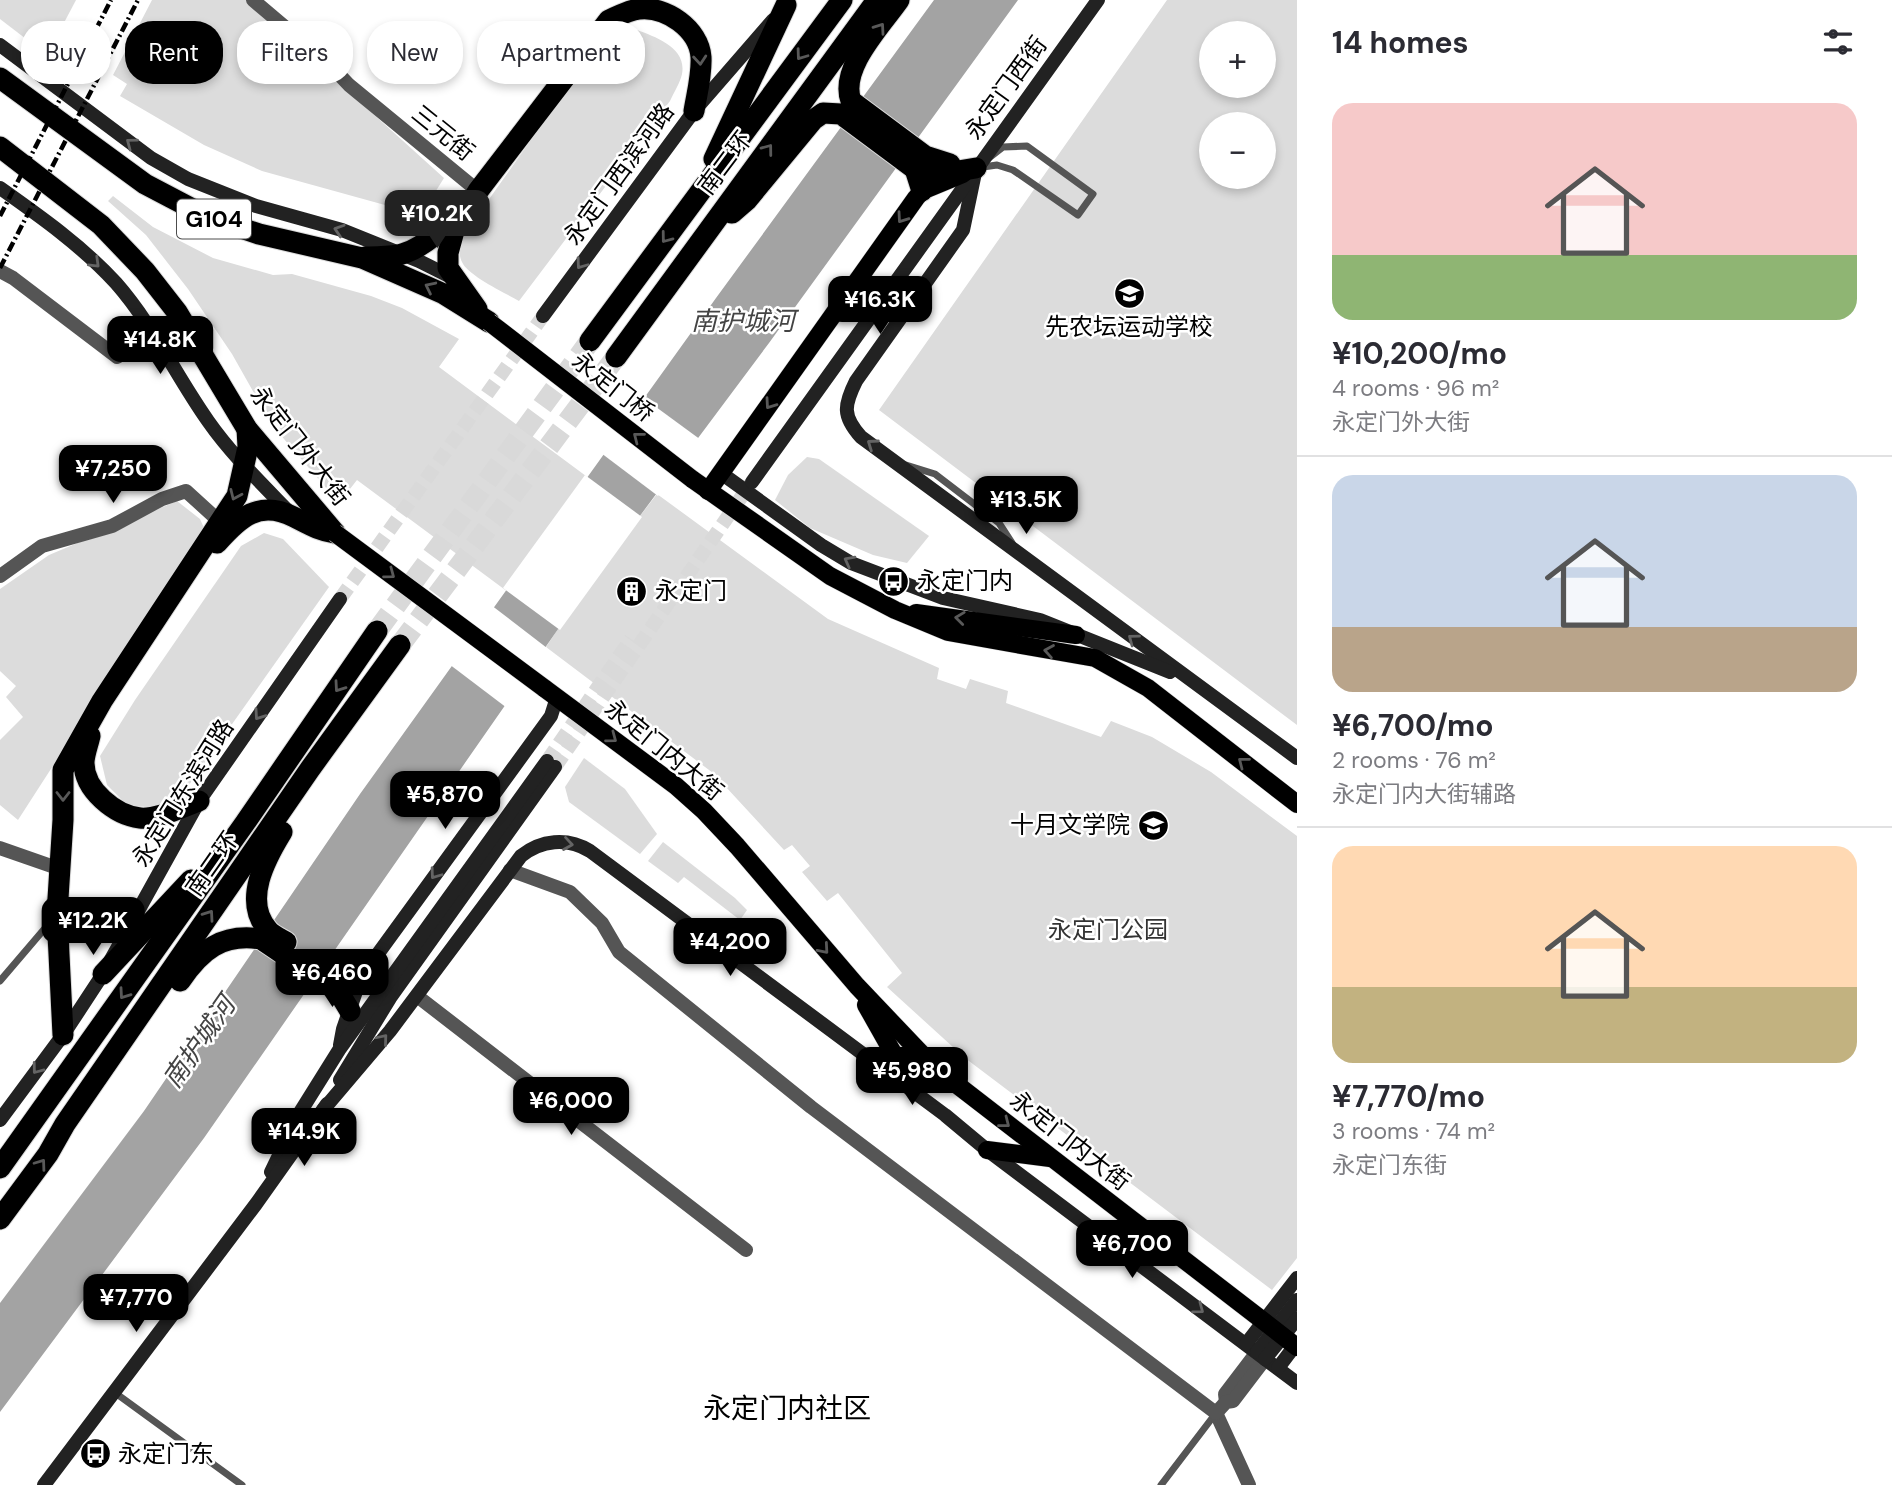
<!DOCTYPE html>
<html lang="en">
<head>
<meta charset="utf-8">
<style>
	body { margin:0; font-family:"DM Sans","Noto Sans SC",sans-serif; background:#f2f2f3; color:#2b2b33; height:100vh; display:flex; flex-direction:column; font-size:26px; white-space:nowrap }
	* { box-sizing:border-box; margin:0 }
	p { font-size:23px; color:#7c7c81 }
	.icon { flex:none; width:38px; height:38px; fill:none; stroke:currentColor; stroke-width:2; stroke-linecap:round; stroke-linejoin:round }
	.map { position:relative; flex:1; overflow:hidden }
	.panel { display:flex; flex-direction:column; background:#fff; width:595px }
	.panel>* { flex:none }
	.guide { position:absolute; left:21px; top:21px; width:665px; height:63px; display:flex; gap:14px }
	.tools { position:absolute; left:1199px; top:21px; display:grid; gap:14px }
	.tools a { display:grid; place-items:center; width:77px; height:77px; border-radius:50%; background:#fff; box-shadow:0 4px 10px #0003; font-size:35px }
	.price { position:absolute; translate:-50% -60px; padding:0 16px; border-radius:14px; background:#000; color:#fff; font-size:23px; line-height:46px; filter:drop-shadow(0 2px 4px #0008) }
	.price::after { content:''; position:absolute; left:50%; top:42px; width:21px; height:16px; margin-left:-10px; background:inherit; clip-path:polygon(0 0,100% 0,50% 100%) }
	.price.active { background:#222; color:#fff }
	ul { padding:0; list-style:none }
	li { display:grid; align-content:center; gap:14px; height:371px; padding:0 35px }
	li+li { border-top:2px solid #e1e1e2 }
	li span { display:grid; place-items:center; height:217px; border-radius:21px; color:#555 }
	li>.icon { margin-inline-start:auto }
	span .icon { width:126px; height:126px; fill:#fffc; stroke-width:1 }
	li b { font-size:30px }
	h2 { display:flex; justify-content:space-between; align-items:center; height:84px; padding:0 35px; font-size:30px }
	.chip { padding:0 24px; border-radius:28px; background:#fff; box-shadow:0 4px 10px #0003; font-size:24px; line-height:63px }
	.chip.active { background:#000; color:#fff }
	main { display:flex; flex:1; min-height:0 }
	.map>svg:first-child { display:block }
</style>
</head>
<body>
<main>
<div class="map">
<svg width="1297" height="1485" viewBox="0 0 1297 1485">
	<rect width="100%" height="100%" fill="#fff"/>
	<g fill="#dcdcdc" fill-rule="evenodd">
		<polygon points="0,0 76,0 47,55 0,19"/>
		<polygon points="152,0 247,0 444,178 429,202 403,210 262,171 204,145 120,96 127,84 113,75"/>
		<path d="M 1167,0 L 1297,0 L 1297,725 L 879,410 ZM 1211,33 L 1264,33 L 1264,86 L 1211,86 ZM 1211,124 L 1264,124 L 1264,177 L 1211,177 Z"/>
		<path d="M 637,30 C 656,37 687,48 682,74 C 680,83 674,92 670,101 L 519,301 C 505,293 467,275 462,262 C 458,254 460,246 461,239 L 562,96 L 610,38 Z"/>
		<polygon points="113,196 153,227 213,258 273,275 292,274 371,296 402,308 459,339 439,367 640,516 657,494 828,619 939,668 937,679 966,689 970,679 1008,691 1006,703 1101,737 1111,721 1152,737 1211,772 1297,836 1297,1258 1272,1290 965,1058 887,987 902,973 838,893 827,901 802,872 810,866 792,845 784,850 713,773 546,647 558,629 357,480 339,503 272,425 232,354 188,289 146,235 108,201"/>
		<polygon points="807,457 819,459 929,536 907,563 873,555 810,528 775,500 788,475"/>
		<polygon points="177,501 200,519 205,530 18,820 0,805 0,740 23,717 6,697 16,686 0,671 0,589 49,555"/>
		<polygon points="264,533 283,539 329,587 184,792 157,808 127,805 107,785 100,756 135,700 241,546"/>
		<polygon points="584,758 625,789 657,834 640,854 569,802 565,787"/>
		<polygon points="663,842 735,898 747,910 740,920 684,877 678,883 648,861"/>
	</g>
	<polygon fill="#a3a3a3" points="934,0 1018,0 769,343 595,576 204,1138 0,1412 0,1303 144,1111 360,794 716,298"/>
	<g fill="#fff">
		<polygon points="641,396 701,440 658,496 601,453"/>
		<polygon points="585,475 642,517 560,630 503,588"/>
		<polygon points="491,605 547,648 507,708 449,664"/>
	</g>
	<g fill="none" stroke-linecap="round" stroke-linejoin="round">
		<g stroke="#d9d9d9" stroke-width="14" stroke-dasharray="14 7" stroke-linecap="butt">
			<polyline points="340,599 543,316"/>
			<polyline points="547,761 631,639"/>
			<polyline points="555,767 751,483"/>
		</g>
		<g stroke="#d9d9d9" stroke-width="21" stroke-dasharray="21 10" stroke-linecap="butt">
			<polyline points="377,631 590,341"/>
			<polyline points="400,645 616,357"/>
		</g>
		<defs>
			<g id="primary">
				<polyline points="692,479 830,576 895,610 948,632 1095,658 1148,688 1297,804"/>
				<polyline points="708,491 916,198 922,191 963,174"/>
				<polyline points="916,613 1076,635"/>
				<polyline points="544,688 676,786 704,811 737,846 857,986 934,1067 1297,1347"/>
				<polyline points="866,1005 905,1074"/>
				<polyline points="987,1150 1050,1158"/>
			</g>
			<g id="highway">
				<path d="M 899,0 C 881,26 839,68 851,101 L 925,156 L 950,164"/>
				<polyline points="0,78 145,184 206,216 259,234 362,258 444,294 489,322"/>
				<polyline points="0,147 101,225 145,271 177,312 247,429 335,533"/>
				<polyline points="714,159 786,5"/>
				<polyline points="915,169 922,191"/>
				<polyline points="732,213 747,200 813,120 823,113 841,114 915,169 946,173 976,168"/>
				<path d="M 365,257 C 378,256 393,258 405,253 C 425,246 445,228 457,211"/>
				<path d="M 477,309 L 448,268 L 448,253 L 454,231 L 478,191 L 609,20 C 618,16 629,10 639,9 C 666,6 699,29 701,57 C 702,75 697,93 694,111"/>
				<polyline points="590,341 842,0"/>
				<polyline points="616,357 877,0"/>
				<path d="M 217,543 C 239,518 259,499 294,517 C 308,524 319,531 335,533"/>
				<path d="M 90,736 C 88,745 84,755 84,763 C 84,790 115,815 140,818 C 156,820 183,807 199,801"/>
				<path d="M 282,832 C 266,858 242,901 268,930 C 272,935 281,939 286,942"/>
				<polyline points="325,968 346,982 354,983 361,977"/>
				<polyline points="103,974 191,880"/>
				<path d="M 180,981 C 201,950 222,933 261,939 L 338,991 L 350,1011"/>
				<polyline points="63,1035 57,914 63,820 63,770 102,701 237,496 248,447 247,429"/>
				<polyline points="0,1168 245,823 377,631"/>
				<polyline points="0,1219 48,1154 65,1124 310,769 400,645"/>
			</g>
		</defs>
		<use href="#primary" stroke="#dbdbdb" stroke-width="19"/>
		<use href="#highway" stroke="#dbdbdb" stroke-width="23"/>
		<g stroke="#555" stroke-width="7">
			<polygon points="1027,146 1093,194 1078,215 1013,170 997,165 976,168 1003,147"/>
			<polyline points="906,465 935,474 999,523 1012,543"/>
			<polyline points="0,981 52,920"/>
			<polyline points="114,1392 242,1485"/>
			<polyline points="1161,1485 1216,1413"/>
		</g>
		<g stroke="#555" stroke-width="14">
			<polyline points="253,0 331,66 349,85 478,191"/>
			<polyline points="0,271 13,278 117,357 155,335"/>
			<polyline points="0,576 42,546 112,526 162,499 186,491 219,521"/>
			<polyline points="0,848 60,869"/>
			<polyline points="510,870 570,892 602,923 619,952 811,1107 1216,1413 1249,1485"/>
			<polyline points="417,996 746,1250"/>
			<polyline points="1226,1402 1225,1394 1257,1352"/>
			<polyline points="1216,1413 1226,1402 1233,1401 1265,1359"/>
		</g>
		<g stroke="#222" stroke-width="14">
			<polyline points="0,45 151,158 188,179 256,206 342,230 419,261 455,279"/>
			<path d="M 976,168 L 963,230 L 856,381 C 844,405 842,416 861,437 L 1297,758"/>
			<path d="M 0,188 C 41,217 82,246 116,283 C 153,325 176,376 208,421 C 231,454 262,484 290,513"/>
			<polyline points="543,316 694,111 773,20"/>
			<polyline points="721,473 821,545 851,563 943,598 1040,620 1170,672"/>
			<polyline points="752,482 1098,0"/>
			<polyline points="340,1045 343,1029 361,977 551,716 557,697"/>
			<polyline points="340,1080 390,998 555,767"/>
			<path d="M 323,1110 L 390,1031 L 521,856 C 541,840 567,837 590,851 L 945,1115 L 987,1150 L 1297,1383"/>
			<polyline points="0,1120 63,1035 103,974 199,801 340,599"/>
			<polyline points="271,1172 299,1114 339,1050 547,761"/>
			<polyline points="1246,1344 1297,1278"/>
			<polyline points="1257,1352 1297,1300"/>
			<polyline points="1265,1359 1297,1319"/>
			<polyline points="1278,1368 1297,1343"/>
			<polyline points="44,1485 256,1204 327,1104"/>
		</g>
		<use href="#primary" stroke="#000" stroke-width="18"/>
		<use href="#highway" stroke="#000" stroke-width="21"/>
		<g stroke="#000" stroke-width="4.5" stroke-dasharray="10 3.5 2 3.5" stroke-linecap="butt">
			<polyline points="0,216 111,0"/>
			<polyline points="0,268 138,0"/>
		</g>
		<defs>
			<g id="primary-bridge">
				<polyline points="489,322 692,479"/>
				<polyline points="335,533 544,688"/>
			</g>
		</defs>
		<use href="#primary-bridge" stroke="#dbdbdb" stroke-width="19" stroke-linecap="butt"/>
		<use href="#primary-bridge" stroke="#000" stroke-width="18"/>
	</g>
	<defs><path id="oneway-chevron" d="M-2-3.5L2.5 0L-2 3.5" fill="none" stroke-width="1.6" stroke-linecap="round" stroke-linejoin="round" transform="scale(1.75)"/></defs>
	<g stroke="#595959">
		<use href="#oneway-chevron" transform="translate(880 28) rotate(-55)"/>
		<use href="#oneway-chevron" transform="translate(801 55) rotate(126)"/>
		<use href="#oneway-chevron" transform="translate(700 60) rotate(85)"/>
		<use href="#oneway-chevron" transform="translate(768 149) rotate(-53)"/>
		<use href="#oneway-chevron" transform="translate(902 218) rotate(125)"/>
		<use href="#oneway-chevron" transform="translate(666 238) rotate(127)"/>
		<use href="#oneway-chevron" transform="translate(430 287) rotate(-154)"/>
		<use href="#oneway-chevron" transform="translate(770 404) rotate(125)"/>
		<use href="#oneway-chevron" transform="translate(638 437) rotate(-142)"/>
		<use href="#oneway-chevron" transform="translate(235 495) rotate(114)"/>
		<use href="#oneway-chevron" transform="translate(390 574) rotate(37)"/>
		<use href="#oneway-chevron" transform="translate(960 618) rotate(-173)"/>
		<use href="#oneway-chevron" transform="translate(1049 651) rotate(-170)"/>
		<use href="#oneway-chevron" transform="translate(339 687) rotate(125)"/>
		<use href="#oneway-chevron" transform="translate(612 738) rotate(37)"/>
		<use href="#oneway-chevron" transform="translate(1243 762) rotate(-142)"/>
		<use href="#oneway-chevron" transform="translate(63 796) rotate(90)"/>
		<use href="#oneway-chevron" transform="translate(209 915) rotate(-55)"/>
		<use href="#oneway-chevron" transform="translate(824 949) rotate(49)"/>
		<use href="#oneway-chevron" transform="translate(124 994) rotate(125)"/>
		<use href="#oneway-chevron" transform="translate(1005 1123) rotate(38)"/>
		<use href="#oneway-chevron" transform="translate(41 1164) rotate(-54)"/>
	</g>
	<g stroke="#646464">
		<use href="#oneway-chevron" transform="translate(131 143) rotate(-143)"/>
		<use href="#oneway-chevron" transform="translate(339 230) rotate(-162)"/>
		<use href="#oneway-chevron" transform="translate(95 263) rotate(44)"/>
		<use href="#oneway-chevron" transform="translate(581 264) rotate(126)"/>
		<use href="#oneway-chevron" transform="translate(872 444) rotate(-145)"/>
		<use href="#oneway-chevron" transform="translate(849 561) rotate(-152)"/>
		<use href="#oneway-chevron" transform="translate(1133 639) rotate(-143)"/>
		<use href="#oneway-chevron" transform="translate(259 715) rotate(125)"/>
		<use href="#oneway-chevron" transform="translate(568 844) rotate(9)"/>
		<use href="#oneway-chevron" transform="translate(435 874) rotate(126)"/>
		<use href="#oneway-chevron" transform="translate(383 1039) rotate(-50)"/>
		<use href="#oneway-chevron" transform="translate(37 1069) rotate(127)"/>
		<use href="#oneway-chevron" transform="translate(1199 1309) rotate(37)"/>
	</g>
	<defs>
		<symbol id="university-disc" viewBox="-11 -11 22 22"><circle r="9.5" fill="#000" stroke="#fff"/><path d="M0-5L7-2L0 1L-7-2ZM-4 1L0 2.5L4 1V4Q0 6-4 4Z" fill="#fff"/></symbol>
		<symbol id="bus-disc" viewBox="-11 -11 22 22"><circle r="9.5" fill="#000" stroke="#fff"/><path d="M-5-6H5V4H4V6H2V4H-2V6H-4V4H-5ZM-3.5-4V0h7V-4ZM-3.5 1.2v1.5H-2V1.2ZM2 1.2v1.5H3.5V1.2Z" fill="#fff"/></symbol>
		<symbol id="building-disc" viewBox="-11 -11 22 22"><circle r="9.5" fill="#000" stroke="#fff"/><path d="M-4-6H4V6H1V3H-1V6H-4ZM-2.5-4.3h1.7v1.8h-1.7ZM.8-4.3h1.7v1.8H.8ZM-2.5-1h1.7V.8h-1.7ZM.8-1h1.7V.8H.8Z" fill="#fff"/></symbol>
	</defs>
	<g fill-rule="evenodd">
		<use href="#university-disc" x="1112" y="276" width="35" height="35"/>
		<use href="#bus-disc" x="876" y="564" width="35" height="35"/>
		<use href="#building-disc" x="614" y="574" width="35" height="35"/>
		<use href="#university-disc" x="1136" y="808" width="35" height="35"/>
		<use href="#bus-disc" x="78" y="1436" width="35" height="35"/>
	</g>
	<g text-anchor="middle" stroke-width="5" stroke-linejoin="round" paint-order="stroke">
		<rect fill="#fff" stroke="#4c4c4c" stroke-width="2" x="177" y="199.5" width="74" height="39" rx="5"/>
		<g font-size="23" font-weight="bold" fill="#000">
			<text x="214" y="227">G104</text>
		</g>
		<g font-size="24" fill="#000" stroke="#fff">
			<text transform="translate(1006 88) rotate(-54)" y="8">永定门西街</text>
			<text transform="translate(443 133) rotate(39)" y="8">三元街</text>
			<text transform="translate(725 163) rotate(-53)" y="8">南二环</text>
			<text transform="translate(619 174) rotate(-54)" y="8">永定门西滨河路</text>
			<text transform="translate(613 387) rotate(38)" y="8">永定门桥</text>
			<text transform="translate(300 446) rotate(52)" y="8">永定门外大街</text>
			<text transform="translate(664 750) rotate(39)" y="8">永定门内大街</text>
			<text transform="translate(183 793) rotate(-58)" y="8">永定门东滨河路</text>
			<text transform="translate(212 864) rotate(-55)" y="8">南二环</text>
			<text transform="translate(1070 1141) rotate(38)" y="8">永定门内大街</text>
		</g>
		<g font-size="24" fill="#000" stroke="#fff" text-anchor="start">
			<text x="1129" y="335" text-anchor="middle">先农坛运动学校</text>
			<text x="917" y="589">永定门内</text>
			<text x="655" y="599">永定门</text>
			<text x="1130" y="833" text-anchor="end">十月文学院</text>
			<text x="118" y="1462">永定门东</text>
		</g>
		<g font-size="24" fill="#333" stroke="#fff">
			<text x="1108" y="938">永定门公园</text>
		</g>
		<g font-size="26" font-style="italic" fill="#444" stroke="#fff">
			<text x="743" y="330">南护城河</text>
			<text transform="translate(199 1042) rotate(-55)" y="9">南护城河</text>
		</g>
		<g font-size="28" fill="#000" stroke="#fff">
			<text x="787" y="1418">永定门内社区</text>
		</g>
	</g>
</svg>
<div class="tools">
<a>+</a>
<a>−</a>
</div>
<b class="price active" style="left:437px;top:250px">¥10.2K</b>
<b class="price" style="left:880px;top:336px">¥16.3K</b>
<b class="price" style="left:160px;top:376px">¥14.8K</b>
<b class="price" style="left:113px;top:505px">¥7,250</b>
<b class="price" style="left:1026px;top:536px">¥13.5K</b>
<b class="price" style="left:445px;top:831px">¥5,870</b>
<b class="price" style="left:93px;top:957px">¥12.2K</b>
<b class="price" style="left:730px;top:978px">¥4,200</b>
<b class="price" style="left:332px;top:1009px">¥6,460</b>
<b class="price" style="left:912px;top:1107px">¥5,980</b>
<b class="price" style="left:571px;top:1137px">¥6,000</b>
<b class="price" style="left:304px;top:1168px">¥14.9K</b>
<b class="price" style="left:1132px;top:1280px">¥6,700</b>
<b class="price" style="left:136px;top:1334px">¥7,770</b>
<div class="guide">
<a class="chip">Buy</a>
<a class="chip active">Rent</a>
<a class="chip">Filters</a>
<a class="chip">New</a>
<a class="chip">Apartment</a>
</div>
</div>
<section class="panel">
<h2>14 homes<svg class="icon" aria-label="filters" viewBox="0 0 24 24"><path d="M4 7h16M4 17h16"/><circle cx="9" cy="7" r="2"/><circle cx="15" cy="17" r="2"/></svg></h2>
<ul>
<li><span style="background:linear-gradient(#f6c9c9 70%,#8fb573 0)"><svg class="icon" aria-label="home" viewBox="0 0 24 24"><path d="M3 11l9-7 9 7M6 9v11h12V9"/></svg></span><div><b>¥10,200/mo</b><p>4 rooms · 96 m²</p><p>永定门外大街</p></div></li>
<li><span style="background:linear-gradient(#c9d6e8 70%,#b9a48a 0)"><svg class="icon" aria-label="home" viewBox="0 0 24 24"><path d="M3 11l9-7 9 7M6 9v11h12V9"/></svg></span><div><b>¥6,700/mo</b><p>2 rooms · 76 m²</p><p>永定门内大街辅路</p></div></li>
<li><span style="background:linear-gradient(#ffd9b3 65%,#c2b280 0)"><svg class="icon" aria-label="home" viewBox="0 0 24 24"><path d="M3 11l9-7 9 7M6 9v11h12V9"/></svg></span><div><b>¥7,770/mo</b><p>3 rooms · 74 m²</p><p>永定门东街</p></div></li>
</ul>
</section>
</main>
</body>
</html>
